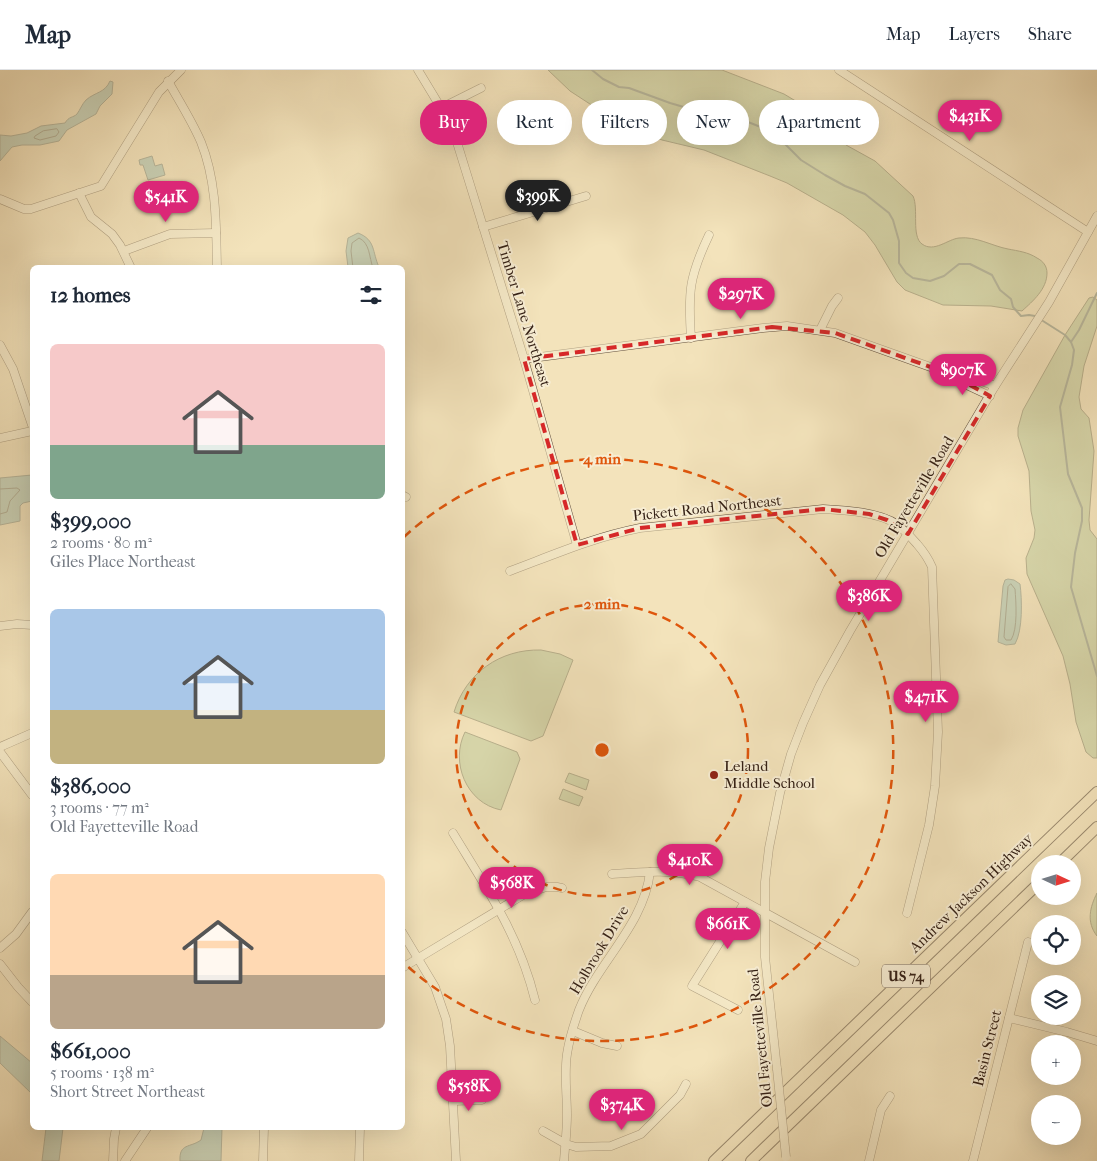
<!DOCTYPE html>
<html lang="en">
<head>
<meta charset="utf-8">
<style>
	body { margin:0; font-family:"IM FELL French Canon",serif; background:#f2f2f3; color:#1f2937; height:100vh; display:flex; flex-direction:column; font-size:19px; white-space:nowrap }
	* { box-sizing:border-box; margin:0 }
	p { font-size:16px; color:#747a83 }
	.icon { flex:none; width:28px; height:28px; fill:none; stroke:currentColor; stroke-width:2; stroke-linecap:round; stroke-linejoin:round }
	.map { position:relative; flex:1; overflow:hidden }
	.panel { position:absolute; left:30px; top:195px; width:375px; height:865px; display:flex; flex-direction:column; background:#fff; border-radius:8px; box-shadow:0 5px 20px #0002 }
	.panel>* { flex:none }
	.guide { position:absolute; left:420px; top:30px; width:475px; height:45px; display:flex; gap:10px }
	.needle { width:32px; rotate:94deg }
	.tools { position:absolute; left:1031px; top:785px; display:grid; gap:10px }
	.tools a { display:grid; place-items:center; width:50px; height:50px; border-radius:50%; background:#fff; box-shadow:0 5px 20px #0002; font-size:25px }
	.price { position:absolute; translate:-50% -42px; padding:0 11px; border-radius:18px; background:#db2777; color:#fff; font-size:16px; line-height:32px; filter:drop-shadow(0 1px 2px #0008) }
	.price::after { content:''; position:absolute; left:50%; top:30px; width:15px; height:11px; margin-left:-8px; background:inherit; clip-path:polygon(0 0,100% 0,50% 100%) }
	.price.on { background:#222; color:#fff }
	ul { padding:0; list-style:none }
	li { display:grid; align-content:center; gap:10px; height:265px; padding:0 20px }
	li span { display:grid; place-items:center; height:155px; border-radius:8px; color:#555 }
	li>.icon { margin-inline-start:auto }
	span .icon { width:90px; height:90px; fill:#fffc; stroke-width:1 }
	li b { font-size:21px }
	h2 { display:flex; justify-content:space-between; align-items:center; height:60px; padding:0 20px; font-size:21px }
	.pill { padding:0 18px; border-radius:22px; background:#fff; box-shadow:0 5px 20px #0002; font-size:18px; line-height:45px }
	.pill.on { background:#db2777; color:#fff }
	header { display:flex; align-items:center; gap:30px; box-sizing:border-box; height:70px; padding:0 25px; background:#fff; border-bottom:1px solid #e0e1e3 }
	header strong { font-size:24px }
	nav { display:flex; gap:28px; margin-inline-start:auto; font-size:18px }
	.map>svg:first-child { display:block }
</style>
</head>
<body>
<header>
<strong>Map</strong>
<nav><a>Map</a><a>Layers</a><a>Share</a></nav>
</header>
<div class="map">
<svg width="1097" height="1091" viewBox="0 0 1097 1091">
	<rect width="100%" height="100%" fill="#f3e3bb"/>
	<filter id="stains"><feTurbulence type="fractalNoise" baseFrequency=".004" numOctaves="4"/><feColorMatrix values="0 0 0 0 .2 0 0 0 0 .09 0 0 0 0 .02 0 0 0 .5 -.17"/></filter>
	<radialGradient id="worn" r=".72"><stop offset=".6" stop-color="#630" stop-opacity="0"/><stop offset="1" stop-color="#630" stop-opacity=".3"/></radialGradient>
	<g fill="#b5c594" stroke="#747254">
		<path d="M 548,0 L 722,0 L 784,24 L 814,42 L 846,75 L 875,91 L 913,126 C 919,139 911,166 922,174 C 934,183 948,169 959,168 C 976,166 992,176 1008,179 C 1018,181 1028,182 1037,188 C 1043,191 1047,196 1047,203 C 1047,219 1033,231 1022,241 L 991,236 L 943,235 L 905,220 L 897,212 L 875,175 L 865,162 L 843,145 L 787,113 L 770,106 L 704,80 L 662,70 L 634,58 L 593,36 L 570,21 Z"/>
		<polygon points="1093,227 1097,230 1097,256 1084,296 1079,327 1081,339 1089,348 1094,381 1089,450 1090,460 1097,469 1097,688 1093,688 1086,682 1076,652 1070,614 1063,586 1027,504 1026,488 1034,468 1035,460 1031,441 1029,401 1018,366 1018,358 1023,340 1065,265 1089,228"/>
		<path d="M 541,580 L 560,584 L 573,590 L 543,666 L 531,671 L 454,642 C 466,603 500,579 541,580 Z"/>
		<path d="M 465,662 L 517,682 L 520,689 L 501,740 C 466,733 450,692 465,662 Z"/>
		<polygon points="569,703 589,710 586,720 565,712"/>
		<polygon points="563,719 583,727 579,736 559,729"/>
		<path d="M 1097,823 L 1097,866 C 1086,852 1090,837 1097,823 Z"/>
	</g>
	<g fill="#9bbeb3" stroke="#727f74">
		<path d="M 110,11 L 113,12 L 112,24 L 100,36 L 96,44 L 67,60 L 59,71 L 40,75 L 22,75 L 12,77 L 0,91 L 0,65 L 11,66 L 27,63 L 41,56 L 65,53 C 69,46 73,48 77,44 C 80,40 82,34 86,30 C 95,22 105,23 110,11 Z"/>
		<polygon points="152,86 155,96 162,94 165,105 148,110 143,95 140,95 139,90"/>
		<path d="M 358,163 C 376,170 372,182 379,197 L 348,197 L 346,181 L 348,168 Z"/>
		<polygon points="32,405 32,431 23,433 20,436 20,451 0,455 0,408"/>
		<path d="M 1008,509 L 1014,510 L 1020,514 C 1022,529 1023,560 1015,574 L 1006,575 L 998,572 L 1003,516 L 1005,510 Z"/>
		<polygon points="0,966 32,993 32,1024 0,993"/>
		<polygon points="46,1058 63,1058 59,1091 42,1091"/>
		<path d="M 204,1058 L 222,1058 L 221,1091 L 180,1091 C 179,1073 190,1078 201,1070 Z"/>
	</g>
	<g fill="none" stroke-linecap="round" stroke-linejoin="round">
		<g stroke="#686f64" stroke-width="1">
			<polygon points="57,59 59,62 56,66 40,70 34,68 35,66 43,61"/>
			<path d="M 353,198 L 351,181 L 352,173 L 359,168 C 370,173 369,187 373,198"/>
			<polyline points="0,419 17,418 20,420 10,431 7,442 0,444"/>
			<path d="M 1011,514 L 1015,519 C 1016,532 1018,559 1011,570 L 1006,570 L 1004,567 L 1008,517 Z"/>
		</g>
		<g stroke="#727f74" stroke-width="2">
			<polyline points="592,0 603,9 619,17 629,18 670,33 694,40 738,48 773,62 801,90 825,105 845,116 865,124 889,143 893,150 899,171 899,193 906,203 913,208 930,211 944,206 959,194 970,194 992,205 1000,220 1011,229 1013,237 1021,246 1029,245 1035,246"/>
			<polyline points="1043,251 1065,265 1071,272 1074,280 1072,295 1060,337 1068,404 1082,438 1082,451 1075,483 1071,517 1097,606"/>
			<polyline points="1071,272 1079,260 1097,223"/>
		</g>
		<defs>
			<g id="minor">
				<polyline points="418,0 441,38 455,66 524,289 577,475"/>
				<polyline points="839,0 1088,162"/>
				<path d="M 168,11 C 179,31 192,51 201,72 C 217,112 216,155 217,198"/>
				<polyline points="441,38 481,18"/>
				<polyline points="79,123 91,147 112,164 120,175 131,198"/>
				<polyline points="0,129 24,139 31,139 101,116 159,22 181,0"/>
				<polyline points="483,157 586,126"/>
				<polyline points="124,181 170,164 216,163"/>
				<polyline points="820,260 832,236 838,228"/>
				<path d="M 691,268 C 688,222 689,207 709,165"/>
				<polyline points="0,275 13,299 32,355"/>
				<polyline points="524,289 763,258 787,256 835,263 950,304 971,307 995,316"/>
				<polyline points="950,304 958,311 990,326"/>
				<polyline points="0,368 32,361"/>
				<polyline points="402,425 406,427"/>
				<path d="M 510,501 C 553,485 594,467 640,458 L 823,439 C 844,440 880,442 898,455 C 905,461 912,468 917,474 C 924,482 928,488 932,497 L 938,662 L 935,716 L 929,755 L 907,843"/>
				<polyline points="0,556 17,554 32,555"/>
				<polyline points="0,677 32,663"/>
				<polyline points="0,682 32,725"/>
				<path d="M 453,763 C 487,819 519,865 535,930"/>
				<path d="M 612,804 C 642,802 671,799 700,807 L 855,892"/>
				<polyline points="402,862 435,917 446,949 450,976 456,1091"/>
				<polyline points="0,878 16,864 32,842"/>
				<polyline points="0,894 18,917 32,932"/>
				<polyline points="402,898 523,825 546,817 557,817 562,818"/>
				<polyline points="738,940 692,916 745,832"/>
				<polyline points="1009,948 1067,962 1097,971"/>
				<polyline points="573,961 602,973 617,976"/>
				<polyline points="777,999 765,887 765,812 769,778 780,723 791,684 803,653 820,615 850,561 995,316 1049,232 1097,146"/>
				<polyline points="454,1031 482,1030"/>
				<polyline points="543,1061 566,1074 576,1077 611,1076 641,1064 680,1025 686,1014"/>
				<polyline points="113,1091 114,1069 116,1058"/>
				<polyline points="125,1091 147,1058"/>
				<polyline points="263,1091 264,1058"/>
				<polyline points="359,1091 360,1058"/>
				<path d="M 564,1091 C 565,1076 567,1061 567,1045 C 567,1025 564,1004 567,984 C 569,970 574,954 579,940 C 598,892 644,855 650,802"/>
				<polyline points="869,1091 881,1040 890,1026"/>
				<polyline points="973,1091 1028,872"/>
			</g>
			<g id="highway">
				<polyline points="1059,794 1097,757"/>
				<polyline points="714,1091 1097,722"/>
				<polyline points="751,1091 1040,812"/>
			</g>
		</defs>
		<use href="#minor" stroke="#64513e" stroke-width="9"/>
		<use href="#highway" stroke="#342015" stroke-width="12"/>
		<use href="#minor" stroke="#f7edd3" stroke-width="8"/>
		<use href="#highway" stroke="#f3e3bb" stroke-width="10"/>
		<defs>
			<polyline id="minor-bridge" points="777,999 786,1087"/>
		</defs>
		<use href="#minor-bridge" stroke="#64513e" stroke-width="9" stroke-linecap="butt"/>
		<use href="#minor-bridge" stroke="#f7edd3" stroke-width="8"/>
	</g>
	<path d="M0 0H1097V1091H0ZM 772,257 L 835,263 L 950,304 L 990,326 L 908,464 L 887,450 L 869,444 L 823,439 L 640,458 L 577,475 L 524,289 Z" fill="#f3e3bb" fill-opacity=".55" fill-rule="evenodd"/>
	<path fill="none" stroke="#d62828" stroke-width="4" stroke-dasharray="10 6" stroke-linejoin="round" d="M 772,257 L 835,263 L 950,304 L 990,326 L 908,464 L 887,450 L 869,444 L 823,439 L 640,458 L 577,475 L 524,289 Z"/>
	<g fill="none" stroke="#df560c" stroke-width="2.5" stroke-dasharray="9 6">
		<circle cx="602" cy="680" r="146"/>
		<path d="M404 467A291 291 0 1 1 404 893"/>
	</g>
	<circle fill="#8f2418" stroke="#f7edd3" stroke-width="2" cx="714" cy="705" r="5"/>
	<g text-anchor="middle" stroke-width="4" stroke-linejoin="round" paint-order="stroke">
		<rect fill="#f7edd3" stroke="#6e5e4e" stroke-width="1" x="882" y="894.5" width="48" height="23" rx="4"/>
		<g font-size="14" font-weight="bold" fill="#342015">
			<text x="906" y="911">US 74</text>
		</g>
		<g font-size="15" fill="#342015" stroke="#f7edd3">
			<text transform="translate(524 244) rotate(73)" y="5">Timber Lane Northeast</text>
			<text transform="translate(914 427) rotate(-59)" y="5">Old Fayetteville Road</text>
			<text transform="translate(707 438) rotate(-6)" y="5">Pickett Road Northeast</text>
			<text transform="translate(971 823) rotate(-44)" y="5">Andrew Jackson Highway</text>
			<text transform="translate(599 880) rotate(-59)" y="5">Holbrook Drive</text>
			<text transform="translate(760 968) rotate(-96)" y="5">Old Fayetteville Road</text>
			<text transform="translate(987 978) rotate(-76)" y="5">Basin Street</text>
		</g>
		<g font-size="15" fill="#342015" stroke="#f7edd3" text-anchor="start">
			<text x="724" y="701">Leland<tspan x="724" dy="17">Middle School</tspan></text>
		</g>
	</g>
	<circle cx="602" cy="680" r="8" fill="#df560c" stroke="#f7edd3" stroke-width="2.5"/>
	<g font-size="15" text-anchor="middle" font-weight="bold" fill="#df560c" stroke="#f7edd3" stroke-width="4" stroke-linejoin="round" paint-order="stroke">
		<text x="602" y="394">4 min</text>
		<text x="602" y="539">2 min</text>
	</g>
	<rect width="100%" height="100%" filter="url(#stains)"/>
	<rect width="100%" height="100%" fill="url(#worn)"/>
</svg>
<div class="tools">
<a><svg class="needle" viewBox="-14 -14 28 28"><path d="M0-13l5 13h-10z" fill="#e53935"/><path d="M0 13l5-13h-10z" fill="#747a83"/></svg></a>
<a><svg class="icon" aria-label="locate" viewBox="0 0 24 24"><circle cx="12" cy="12" r="6"/><path d="M12 2v4M12 18v4M2 12h4M18 12h4"/></svg></a>
<a><svg class="icon" aria-label="layers" viewBox="0 0 24 24"><path d="M12 4l9 5-9 5-9-5zM3 14l9 5 9-5"/></svg></a>
<a>+</a>
<a>−</a>
</div>
<b class="price" style="left:970px;top:72px">$431K</b>
<b class="price on" style="left:538px;top:152px">$399K</b>
<b class="price" style="left:166px;top:153px">$541K</b>
<b class="price" style="left:741px;top:250px">$297K</b>
<b class="price" style="left:963px;top:326px">$907K</b>
<b class="price" style="left:869px;top:552px">$386K</b>
<b class="price" style="left:926px;top:653px">$471K</b>
<b class="price" style="left:690px;top:816px">$410K</b>
<b class="price" style="left:512px;top:839px">$568K</b>
<b class="price" style="left:728px;top:880px">$661K</b>
<b class="price" style="left:469px;top:1042px">$558K</b>
<b class="price" style="left:622px;top:1061px">$374K</b>
<div class="guide">
<a class="pill on">Buy</a>
<a class="pill">Rent</a>
<a class="pill">Filters</a>
<a class="pill">New</a>
<a class="pill">Apartment</a>
</div>
<section class="panel">
<h2>12 homes<svg class="icon" aria-label="filters" viewBox="0 0 24 24"><path d="M4 7h16M4 17h16"/><circle cx="9" cy="7" r="2"/><circle cx="15" cy="17" r="2"/></svg></h2>
<ul>
<li><span style="background:linear-gradient(#f6c9c9 65%,#7fa58c 0)"><svg class="icon" aria-label="home" viewBox="0 0 24 24"><path d="M3 11l9-7 9 7M6 9v11h12V9"/></svg></span><div><b>$399,000</b><p>2 rooms · 80 m²</p><p>Giles Place Northeast</p></div></li>
<li><span style="background:linear-gradient(#a9c7e8 65%,#c2b280 0)"><svg class="icon" aria-label="home" viewBox="0 0 24 24"><path d="M3 11l9-7 9 7M6 9v11h12V9"/></svg></span><div><b>$386,000</b><p>3 rooms · 77 m²</p><p>Old Fayetteville Road</p></div></li>
<li><span style="background:linear-gradient(#ffd9b3 65%,#b9a48a 0)"><svg class="icon" aria-label="home" viewBox="0 0 24 24"><path d="M3 11l9-7 9 7M6 9v11h12V9"/></svg></span><div><b>$661,000</b><p>5 rooms · 138 m²</p><p>Short Street Northeast</p></div></li>
</ul>
</section>
</div>
</body>
</html>
